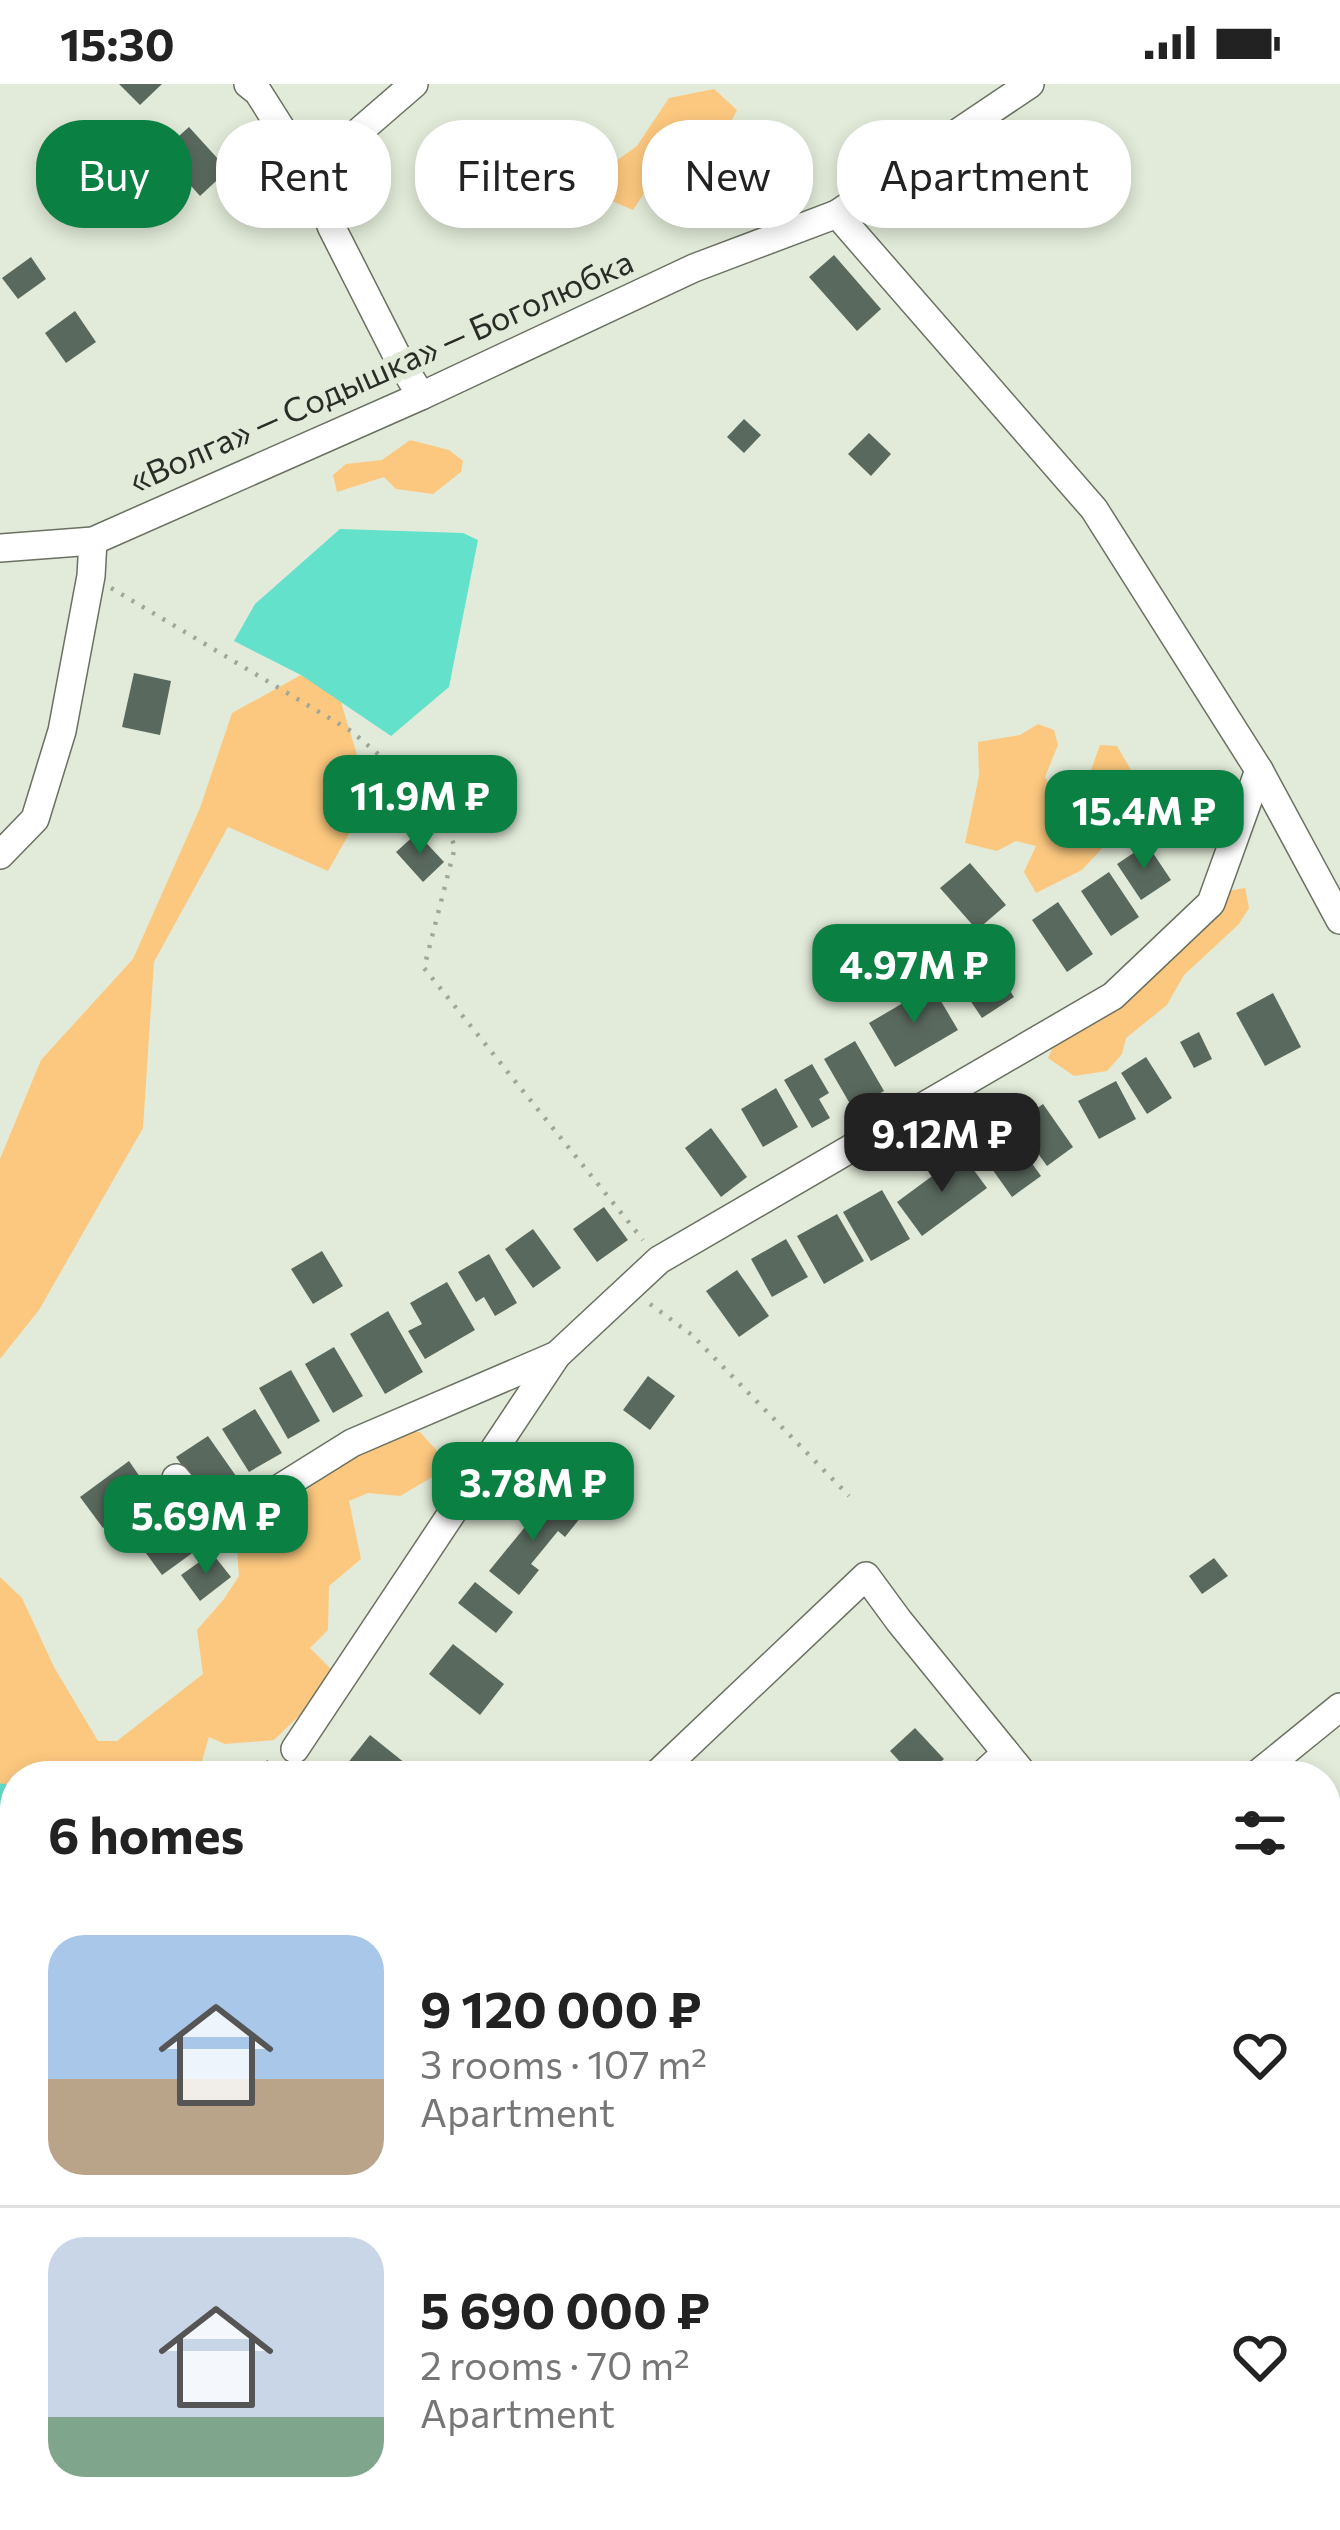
<!DOCTYPE html>
<html lang="en">
<head>
<meta charset="utf-8">
<style>
	body { margin:0; font-family:Commissioner,sans-serif; background:#f6f6f6; color:#222; height:100vh; display:flex; flex-direction:column; font-size:45px; white-space:nowrap }
	* { box-sizing:border-box; margin:0 }
	p { font-size:39px; color:#767676 }
	.icon { flex:none; width:66px; height:66px; fill:none; stroke:currentColor; stroke-width:2; stroke-linecap:round; stroke-linejoin:round }
	.map { position:relative; flex:1; overflow:hidden }
	.drawer { position:absolute; left:0px; top:1677px; width:1341px; height:771px; display:flex; flex-direction:column; background:#fff; border-radius:48px 48px 0 0; box-shadow:0 6px 18px #0003 }
	.drawer>* { flex:none }
	.guide { position:absolute; left:36px; top:36px; width:1269px; height:108px; display:flex; gap:24px }
	.price { position:absolute; translate:-50% -102px; padding:0 27px; border-radius:24px; background:#0b8043; color:#fff; font-size:39px; line-height:78px; filter:drop-shadow(0 3px 6px #0008) }
	.price::after { content:''; position:absolute; left:50%; top:72px; width:36px; height:27px; margin-left:-18px; background:inherit; clip-path:polygon(0 0,100% 0,50% 100%) }
	.price.on { background:#222; color:#fff }
	ul { padding:0; list-style:none }
	li { display:flex; align-items:center; gap:36px; height:300px; padding:0 48px }
	li+li { border-top:3px solid #e0e0e0 }
	li span { display:grid; place-items:center; flex:none; width:336px; height:240px; border-radius:36px; color:#555 }
	li>.icon { margin-inline-start:auto }
	span .icon { width:144px; height:144px; fill:#fffc; stroke-width:1 }
	li b { font-size:51px }
	h2 { display:flex; justify-content:space-between; align-items:center; height:144px; padding:0 48px; font-size:51px }
	.tag { padding:0 42px; border-radius:48px; background:#fff; box-shadow:0 6px 18px #0003; font-size:42px; line-height:108px }
	.tag.on { background:#0b8043; color:#fff }
	.status { display:flex; justify-content:space-between; align-items:center; height:84px; padding:0 60px; background:#fff; direction:ltr }
	.status svg { height:33px; fill:currentColor }
	.map>svg:first-child { display:block }
</style>
</head>
<body>
<div class="status"><b>15:30</b><svg viewBox="0 0 49 12"><path d="M0 12V9h3v3zM5 12V6h3v6zM10 12V3h3v9zM15 12V0h3v12zM26 1h20v11H26zM47 4h2v5h-2z"/></svg></div>
<div class="map">
<svg width="1340" height="2446" viewBox="0 0 1340 2446">
	<rect width="100%" height="100%" fill="#e2ebd9"/>
	<g fill="#fcc87f">
		<polygon points="714,5 737,26 716,67 659,86 633,126 605,114 603,86 637,62 669,14"/>
		<polygon points="410,356 449,366 463,377 461,388 433,410 396,405 384,393 337,408 333,391 346,380 382,376"/>
		<polygon points="301,591 340,615 370,713 328,787 228,743 154,878 143,1044 39,1226 0,1275 0,1075 41,976 133,875 200,724 232,629"/>
		<polygon points="1038,640 1054,646 1058,661 1045,693 1058,716 1068,720 1081,714 1100,661 1117,662 1141,703 1143,720 1082,786 1036,809 1024,788 1036,762 1016,757 997,767 965,759 979,692 978,658 1020,651"/>
		<polygon points="1245,804 1249,824 1239,840 1184,891 1167,921 1126,954 1122,970 1107,987 1074,992 1048,974 1054,961 1228,807"/>
		<polygon points="414,1348 420,1348 438,1368 467,1373 465,1387 434,1392 400,1412 368,1409 349,1417 361,1475 329,1502 328,1546 310,1564 333,1587 329,1603 274,1656 225,1660 209,1653 198,1690 15,1692 15,1955 12,1844 0,1804 0,1493 22,1514 54,1583 98,1657 117,1657 203,1590 197,1546 224,1515 239,1492 237,1466 281,1446 290,1420 347,1373 378,1358"/>
	</g>
	<polygon fill="#64e1cb" points="340,445 463,449 478,456 449,603 391,652 301,591 234,557 255,520"/>
	<g fill="none" stroke-linecap="round" stroke-linejoin="round">
		<g stroke="#64e1cb" stroke-width="39">
			<polyline points="0,1719 15,1741"/>
			<polyline points="107,2433 109,2446"/>
		</g>
	</g>
	<g fill="#5a695e">
		<polygon points="119,0 162,0 140,21"/>
		<polygon points="63,43 78,63 64,74 48,54"/>
		<polygon points="189,43 228,86 200,112 161,68"/>
		<polygon points="834,171 881,225 857,247 809,193"/>
		<polygon points="31,173 46,195 18,215 2,194"/>
		<polygon points="75,227 96,258 66,279 45,249"/>
		<polygon points="744,335 761,351 744,369 727,353"/>
		<polygon points="869,349 891,370 871,392 848,370"/>
		<polygon points="134,589 171,597 160,651 122,643"/>
		<polygon points="417,749 444,778 423,798 396,768"/>
		<polygon points="1147,760 1171,796 1141,816 1117,780"/>
		<polygon points="970,779 1006,821 977,846 940,804"/>
		<polygon points="1109,788 1139,833 1111,852 1081,807"/>
		<polygon points="1058,818 1093,870 1067,888 1032,836"/>
		<polygon points="987,872 1014,913 982,934 955,894"/>
		<polygon points="932,902 958,946 895,983 869,939"/>
		<polygon points="1273,909 1301,963 1265,982 1236,929"/>
		<polygon points="1199,948 1212,975 1194,984 1180,958"/>
		<polygon points="855,957 884,1007 853,1025 824,975"/>
		<polygon points="1146,973 1172,1014 1147,1030 1121,989"/>
		<polygon points="812,980 829,1009 819,1015 830,1034 812,1044 784,996"/>
		<polygon points="1116,997 1136,1035 1099,1055 1078,1017"/>
		<polygon points="776,1004 798,1043 763,1063 741,1025"/>
		<polygon points="1043,1020 1073,1063 1047,1082 1016,1039"/>
		<polygon points="711,1044 747,1093 721,1113 685,1064"/>
		<polygon points="1003,1050 1011,1061 1016,1057 1041,1092 1012,1113 980,1068"/>
		<polygon points="962,1070 987,1104 922,1152 897,1118"/>
		<polygon points="882,1106 910,1155 871,1177 843,1128"/>
		<polygon points="604,1123 628,1156 597,1178 573,1145"/>
		<polygon points="837,1130 864,1177 824,1200 797,1152"/>
		<polygon points="533,1145 561,1184 533,1204 505,1165"/>
		<polygon points="786,1155 808,1193 772,1213 751,1175"/>
		<polygon points="322,1167 343,1202 313,1220 291,1185"/>
		<polygon points="489,1170 517,1219 495,1232 484,1213 476,1218 458,1188"/>
		<polygon points="737,1186 769,1232 739,1253 706,1207"/>
		<polygon points="447,1198 475,1246 425,1275 408,1247 422,1240 410,1219"/>
		<polygon points="388,1227 423,1288 385,1310 350,1250"/>
		<polygon points="334,1263 363,1312 333,1329 305,1280"/>
		<polygon points="291,1286 320,1337 288,1355 259,1304"/>
		<polygon points="648,1292 675,1312 650,1346 623,1326"/>
		<polygon points="255,1325 282,1369 249,1388 222,1345"/>
		<polygon points="208,1352 236,1392 204,1413 176,1373"/>
		<polygon points="572,1365 607,1394 593,1412 557,1383"/>
		<polygon points="129,1377 151,1409 103,1444 80,1413"/>
		<polygon points="552,1410 581,1433 565,1453 558,1447 531,1480 539,1486 519,1511 489,1487"/>
		<polygon points="180,1432 202,1462 162,1491 140,1461"/>
		<polygon points="212,1469 231,1493 200,1517 181,1491"/>
		<polygon points="1214,1474 1228,1492 1202,1510 1189,1492"/>
		<polygon points="475,1498 513,1528 496,1549 458,1519"/>
		<polygon points="453,1560 504,1600 480,1631 429,1590"/>
		<polygon points="915,1644 944,1675 925,1692 913,1692 890,1667"/>
		<polygon points="370,1651 421,1692 362,1692 347,1680"/>
		<polygon points="267,1676 289,1692 256,1692"/>
		<polygon points="624,2433 661,2433 666,2440 659,2446 635,2446"/>
	</g>
	<g fill="none" stroke-linecap="round" stroke-linejoin="round">
		<defs>
			<g id="minor">
				<polyline points="248,0 258,8 310,90 332,144 396,270 421,312"/>
				<polyline points="310,90 414,0"/>
				<polyline points="837,130 1094,425 1259,686 1340,836"/>
				<polyline points="0,464 93,457 421,312 694,184 837,130 1030,0"/>
				<polyline points="0,771 35,735 62,647 91,492 93,457"/>
				<polyline points="176,1394 202,1425 230,1435 352,1359 557,1271"/>
				<polyline points="295,1665 557,1271 659,1176 1113,912 1211,819 1259,686"/>
				<polyline points="655,1692 866,1492 899,1537 1025,1692"/>
				<polyline points="981,1692 1006,1669"/>
				<polyline points="1255,1692 1340,1623"/>
				<polyline points="1326,1923 1340,1943"/>
				<polyline points="1326,1992 1340,2018"/>
				<polyline points="1326,2194 1340,2166"/>
				<polyline points="1009,2446 1023,2433"/>
				<polyline points="1308,2446 1322,2433"/>
			</g>
		</defs>
		<use href="#minor" stroke="#697161" stroke-width="30"/>
		<g stroke="#a0a799" stroke-width="4.5" stroke-dasharray="3 9" stroke-linecap="butt">
			<polyline points="111,504 351,647 437,720 455,763 424,884 643,1156"/>
			<polyline points="650,1220 692,1251 849,1412"/>
		</g>
		<use href="#minor" stroke="#fff" stroke-width="27"/>
	</g>
	<g text-anchor="middle" stroke-width="12" stroke-linejoin="round" paint-order="stroke">
		<g font-size="33" fill="#2a2d27" stroke="#e2ebd9">
			<text transform="translate(381 287) rotate(-24)" y="12">«Волга» — Содышка» — Боголюбка</text>
		</g>
	</g>
</svg>
<b class="price" style="left:420px;top:773px">11.9M ₽</b>
<b class="price" style="left:1144px;top:788px">15.4M ₽</b>
<b class="price" style="left:914px;top:942px">4.97M ₽</b>
<b class="price on" style="left:942px;top:1111px">9.12M ₽</b>
<b class="price" style="left:533px;top:1460px">3.78M ₽</b>
<b class="price" style="left:206px;top:1493px">5.69M ₽</b>
<div class="guide">
<a class="tag on">Buy</a>
<a class="tag">Rent</a>
<a class="tag">Filters</a>
<a class="tag">New</a>
<a class="tag">Apartment</a>
</div>
<section class="drawer">
<h2>6 homes<svg class="icon" aria-label="filters" viewBox="0 0 24 24"><path d="M4 7h16M4 17h16"/><circle cx="9" cy="7" r="2"/><circle cx="15" cy="17" r="2"/></svg></h2>
<ul>
<li><span style="background:linear-gradient(#a9c7e8 60%,#b9a48a 0)"><svg class="icon" aria-label="home" viewBox="0 0 24 24"><path d="M3 11l9-7 9 7M6 9v11h12V9"/></svg></span><div><b>9 120 000 ₽</b><p>3 rooms · 107 m²</p><p>Apartment</p></div><svg class="icon" aria-label="heart" viewBox="0 0 24 24"><path d="M12 20l-8-8c-3-5 5-10 8-4 3-6 11-1 8 4z"/></svg></li>
<li><span style="background:linear-gradient(#c9d6e8 75%,#7fa58c 0)"><svg class="icon" aria-label="home" viewBox="0 0 24 24"><path d="M3 11l9-7 9 7M6 9v11h12V9"/></svg></span><div><b>5 690 000 ₽</b><p>2 rooms · 70 m²</p><p>Apartment</p></div><svg class="icon" aria-label="heart" viewBox="0 0 24 24"><path d="M12 20l-8-8c-3-5 5-10 8-4 3-6 11-1 8 4z"/></svg></li>
</ul>
</section>
</div>
</body>
</html>
